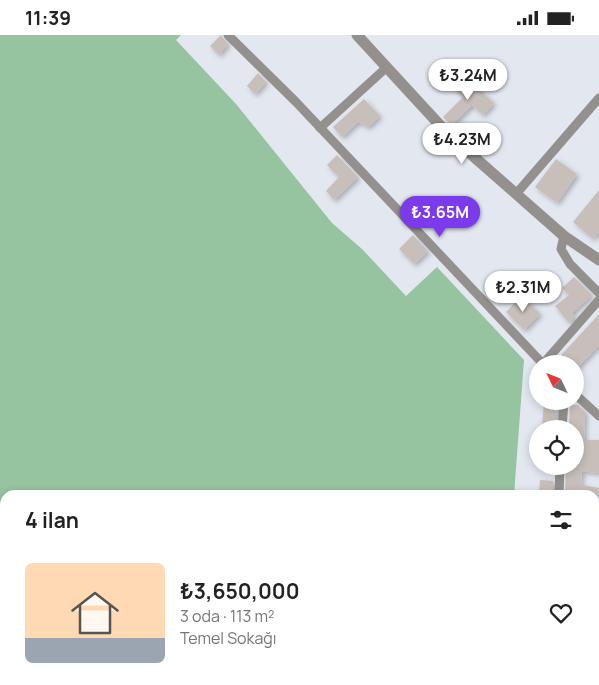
<!DOCTYPE html>
<html lang="tr">
<head>
<meta charset="utf-8">
<style>
	body { margin:0; font-family:Manrope,sans-serif; background:#f6f6f6; color:#222; height:100vh; display:flex; flex-direction:column; font-size:19px; white-space:nowrap }
	* { box-sizing:border-box; margin:0 }
	p { font-size:16px; color:#767676 }
	.icon { flex:none; width:28px; height:28px; fill:none; stroke:currentColor; stroke-width:2; stroke-linecap:round; stroke-linejoin:round }
	.map { position:relative; flex:1; overflow:hidden }
	.sheet { position:absolute; left:0px; top:455px; width:600px; height:195px; display:flex; flex-direction:column; background:#fff; border-radius:15px 15px 0 0; box-shadow:0 2px 8px #0003 }
	.sheet>* { flex:none }
	.needle { width:32px; rotate:313deg }
	.fabs { position:absolute; left:529px; top:320px; display:grid; gap:10px }
	.fabs a { display:grid; place-items:center; width:55px; height:55px; border-radius:50%; background:#fff; box-shadow:0 2px 8px #0003; font-size:25px }
	.price { position:absolute; translate:-50% -42px; padding:0 11px; border-radius:18px; background:#fff; color:#222; font-size:16px; line-height:32px; filter:drop-shadow(0 1px 2px #0008) }
	.price::after { content:''; position:absolute; left:50%; top:30px; width:15px; height:11px; margin-left:-8px; background:inherit; clip-path:polygon(0 0,100% 0,50% 100%) }
	.price.current { background:#7c3aed; color:#fff }
	ul { padding:0; list-style:none }
	li { display:flex; align-items:center; gap:15px; height:125px; padding:0 25px }
	li span { display:grid; place-items:center; flex:none; width:140px; height:100px; border-radius:8px; color:#555 }
	li>.icon { margin-inline-start:auto }
	span .icon { width:60px; height:60px; fill:#fffc; stroke-width:1 }
	li b { font-size:21px }
	h2 { display:flex; justify-content:space-between; align-items:center; height:60px; padding:0 25px; font-size:21px }
	.status { display:flex; justify-content:space-between; align-items:center; height:35px; padding:0 25px; background:#fff; direction:ltr }
	.status svg { height:14px; fill:currentColor }
	.map>svg:first-child { display:block }
</style>
</head>
<body>
<div class="status"><b>11:39</b><svg viewBox="0 0 49 12"><path d="M0 12V9h3v3zM5 12V6h3v6zM10 12V3h3v9zM15 12V0h3v12zM26 1h20v11H26zM47 4h2v5h-2z"/></svg></div>
<div class="map">
<svg width="599" height="650" viewBox="0 0 599 650">
	<defs>
		<filter id="shadow"><feDropShadow dx="2.5" dy="2.5" stdDeviation="2.5" flood-color="#0004"/></filter>
	</defs>
	<rect width="100%" height="100%" fill="#e3e7f0"/>
	<g fill="#96c4a0">
		<polygon points="0,0 181,0 176,5 236,69 332,188 362,214 406,261 437,232 524,325 514,460 5,460 5,645 149,645 148,650 8,650 0,643"/>
		<polygon points="599,617 599,650 537,650 540,645 595,645 595,618"/>
	</g>
	<g fill="none" stroke-linecap="round" stroke-linejoin="round">
		<g stroke="#b5d0f8" stroke-width="2.5">
			<polyline points="0,624 5,629"/>
			<polyline points="23,645 29,650"/>
		</g>
	</g>
	<g fill="#c8bfba" filter="url(#shadow)">
		<polygon points="221,0 228,9 219,20 210,11"/>
		<polygon points="258,38 266,47 255,59 247,51"/>
		<polygon points="464,41 494,68 483,80 472,70 452,90 443,82 463,62 453,53"/>
		<polygon points="364,64 380,81 368,92 358,87 342,102 333,92"/>
		<polygon points="337,120 358,142 334,165 326,156 339,142 327,130"/>
		<polygon points="556,124 577,139 557,168 535,152"/>
		<polygon points="599,155 599,196 593,204 573,187"/>
		<polygon points="413,200 428,216 414,229 399,214"/>
		<polygon points="574,242 592,260 572,278 575,282 569,288 555,271 569,260 562,253"/>
		<polygon points="522,261 540,279 524,295 506,277"/>
		<polygon points="599,279 599,310 575,335 575,329 553,329"/>
		<polygon points="544,366 557,366 555,394 542,394"/>
		<polygon points="570,370 578,370 585,377 584,405 599,405 599,438 582,436 581,450 599,453 598,460 565,460 566,431 575,431 575,394 569,394"/>
		<polygon points="540,445 553,446 553,460 539,460"/>
	</g>
	<g fill="none" stroke-linecap="round" stroke-linejoin="round">
		<polyline stroke="#94908e" stroke-width="4.5" points="595,614 599,613"/>
		<g stroke="#94908e" stroke-width="9">
			<polyline points="228,0 296,67 543,329"/>
			<polyline points="320,93 387,32"/>
			<polyline points="516,159 599,63"/>
			<polyline points="564,201 561,214 570,229 599,258"/>
			<polyline points="543,329 599,265"/>
			<polyline points="575,359 599,381"/>
			<polyline points="562,394 564,366"/>
			<polyline points="559,460 560,431"/>
			<polyline points="595,491 599,491"/>
			<polyline points="595,537 599,538"/>
			<polyline points="278,645 310,650"/>
			<polyline points="531,645 531,650"/>
			<polyline points="373,650 373,645"/>
		</g>
		<g stroke="#94908e" stroke-width="11">
			<polyline points="357,0 448,99 564,201 599,225"/>
			<polyline points="253,650 262,645"/>
		</g>
	</g>
</svg>
<div class="fabs">
<a><svg class="needle" viewBox="-14 -14 28 28"><path d="M0-13l5 13h-10z" fill="#e53935"/><path d="M0 13l5-13h-10z" fill="#767676"/></svg></a>
<a><svg class="icon" aria-label="locate" viewBox="0 0 24 24"><circle cx="12" cy="12" r="6"/><path d="M12 2v4M12 18v4M2 12h4M18 12h4"/></svg></a>
</div>
<b class="price" style="left:468px;top:66px">₺3.24M</b>
<b class="price" style="left:462px;top:130px">₺4.23M</b>
<b class="price current" style="left:440px;top:203px">₺3.65M</b>
<b class="price" style="left:523px;top:278px">₺2.31M</b>
<section class="sheet">
<h2>4 ilan<svg class="icon" aria-label="filters" viewBox="0 0 24 24"><path d="M4 7h16M4 17h16"/><circle cx="9" cy="7" r="2"/><circle cx="15" cy="17" r="2"/></svg></h2>
<ul>
<li><span style="background:linear-gradient(#ffd9b3 75%,#9aa5b1 0)"><svg class="icon" aria-label="home" viewBox="0 0 24 24"><path d="M3 11l9-7 9 7M6 9v11h12V9"/></svg></span><div><b>₺3,650,000</b><p>3 oda · 113 m²</p><p>Temel Sokağı</p></div><svg class="icon" aria-label="heart" viewBox="0 0 24 24"><path d="M12 20l-8-8c-3-5 5-10 8-4 3-6 11-1 8 4z"/></svg></li>
</ul>
</section>
</div>
</body>
</html>
